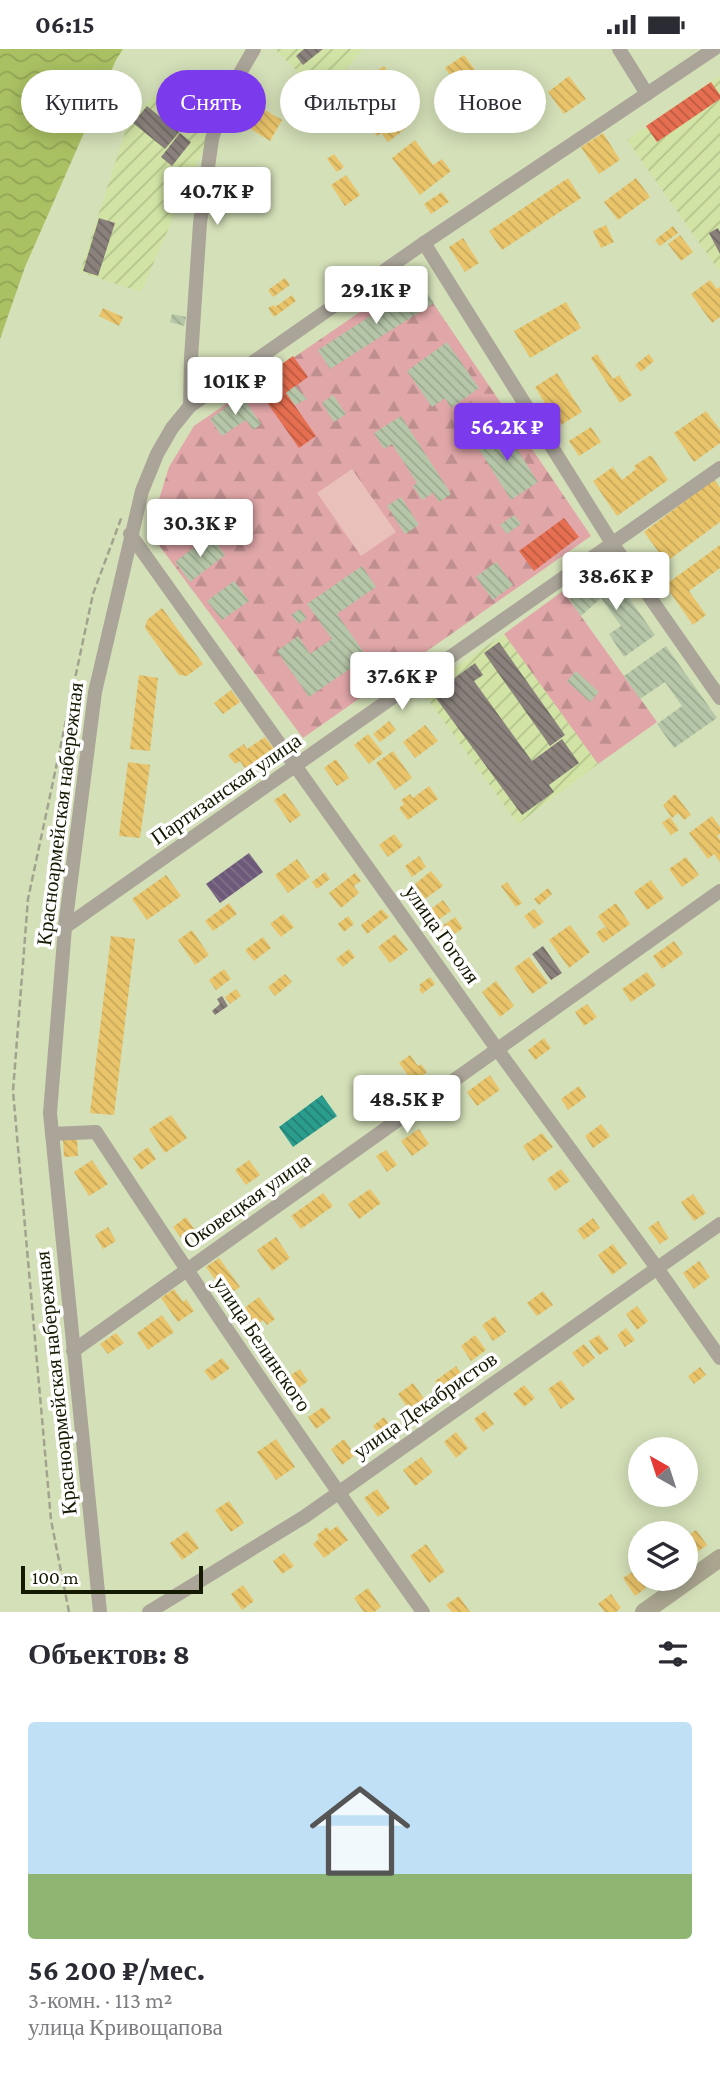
<!DOCTYPE html>
<html lang="ru">
<head>
<meta charset="utf-8">
<style>
	body { margin:0; font-family:"Crimson Pro",serif; background:#f7f7f7; color:#2b2b33; height:100vh; display:flex; flex-direction:column; font-size:26px; white-space:nowrap }
	* { box-sizing:border-box; margin:0 }
	p { font-size:23px; color:#7c7c81 }
	.icon { flex:none; width:38px; height:38px; fill:none; stroke:currentColor; stroke-width:2; stroke-linecap:round; stroke-linejoin:round }
	.map { position:relative; height:1563px; overflow:hidden }
	.drawer { display:flex; flex-direction:column; background:#fff; flex:1 }
	.drawer>* { flex:none }
	.banner { position:absolute; left:21px; top:21px; width:679px; height:63px; display:flex; gap:14px }
	.needle { width:46px; rotate:321deg }
	.buttons { position:absolute; left:628px; top:1388px; display:grid; gap:14px }
	.buttons a { display:grid; place-items:center; width:70px; height:70px; border-radius:50%; background:#fff; box-shadow:0 4px 18px #0003; font-size:35px }
	.scale { position:absolute; left:21px; bottom:18px; width:182px; box-sizing:border-box; padding-left:7px; border:4px solid #131a00; border-top:0; font-size:19px; line-height:24px; white-space:nowrap; color:#131a00; -webkit-text-stroke:5px #fff; paint-order:stroke }
	.price { position:absolute; translate:-50% -60px; padding:0 16px; border-radius:7px; background:#fff; color:#222; font-size:23px; line-height:46px; filter:drop-shadow(0 2px 4px #0008) }
	.price::after { content:''; position:absolute; left:50%; top:42px; width:21px; height:16px; margin-left:-10px; background:inherit; clip-path:polygon(0 0,100% 0,50% 100%) }
	.price.on { background:#7c3aed; color:#fff }
	ul { padding:0; list-style:none }
	li { display:grid; align-content:center; gap:14px; height:371px; padding:0 28px }
	li span { display:grid; place-items:center; height:217px; border-radius:7px; color:#555 }
	li>.icon { margin-inline-start:auto }
	span .icon { width:126px; height:126px; fill:#fffc; stroke-width:1 }
	li b { font-size:30px }
	h2 { display:flex; justify-content:space-between; align-items:center; height:84px; padding:0 28px; font-size:30px }
	.pill { padding:0 24px; border-radius:32px; background:#fff; box-shadow:0 4px 18px #0003; font-size:24px; line-height:63px }
	.pill.on { background:#7c3aed; color:#fff }
	.status { display:flex; justify-content:space-between; align-items:center; height:49px; padding:0 35px; background:#fff; direction:ltr }
	.status svg { height:19px; fill:currentColor }
	.map>svg:first-child { display:block }
</style>
</head>
<body>
<div class="status"><b>06:15</b><svg viewBox="0 0 49 12"><path d="M0 12V9h3v3zM5 12V6h3v6zM10 12V3h3v9zM15 12V0h3v12zM26 1h20v11H26zM47 4h2v5h-2z"/></svg></div>
<div class="map">
<svg width="720" height="1563" viewBox="0 0 720 1563">
	<defs>
		<pattern id="industrial-furrows" width="10" height="10" patternUnits="userSpaceOnUse" patternTransform="scale(1.75)"><rect width="10" height="10" fill="#d1e4a5"/><path d="M-1 1l2-2M0 10L10 0M9 11l2-2" fill="none" stroke="#b3c38c"/></pattern>
		<pattern id="forest-firs" width="22" height="20" patternUnits="userSpaceOnUse" patternTransform="scale(1.75)"><rect width="22" height="20" fill="#e0a6a8"/><path d="M5 1l3.5 6h-7zM16 11l3.5 6h-7z" fill="#bf8e8f"/></pattern>
		<pattern id="water-waves" width="16" height="10" patternUnits="userSpaceOnUse" patternTransform="scale(1.75)"><rect width="16" height="10" fill="#aac163"/><path d="M0 5q4-4 8 0t8 0" fill="none" stroke="#91a554"/></pattern>
		<pattern id="homes-back-hatch" width="6" height="6" patternUnits="userSpaceOnUse" patternTransform="scale(1.75)"><rect width="6" height="6" fill="#e9c46a"/><path d="M-1 5l2 2M0 0l6 6M5-1l2 2" fill="none" stroke="#c7a85a"/></pattern>
		<pattern id="shops-back-hatch" width="6" height="6" patternUnits="userSpaceOnUse" patternTransform="scale(1.75)"><rect width="6" height="6" fill="#e76f51"/><path d="M-1 5l2 2M0 0l6 6M5-1l2 2" fill="none" stroke="#ba5a41"/></pattern>
		<pattern id="offices-back-hatch" width="6" height="6" patternUnits="userSpaceOnUse" patternTransform="scale(1.75)"><rect width="6" height="6" fill="#6d597a"/><path d="M-1 5l2 2M0 0l6 6M5-1l2 2" fill="none" stroke="#807188"/></pattern>
		<pattern id="schools-back-hatch" width="6" height="6" patternUnits="userSpaceOnUse" patternTransform="scale(1.75)"><rect width="6" height="6" fill="#2a9d8f"/><path d="M-1 5l2 2M0 0l6 6M5-1l2 2" fill="none" stroke="#237f72"/></pattern>
		<pattern id="industry-back-hatch" width="6" height="6" patternUnits="userSpaceOnUse" patternTransform="scale(1.75)"><rect width="6" height="6" fill="#8a817c"/><path d="M-1 5l2 2M0 0l6 6M5-1l2 2" fill="none" stroke="#706963"/></pattern>
		<pattern id="building-back-hatch" width="6" height="6" patternUnits="userSpaceOnUse" patternTransform="scale(1.75)"><rect width="6" height="6" fill="#b6c6a8"/><path d="M-1 5l2 2M0 0l6 6M5-1l2 2" fill="none" stroke="#9caa8f"/></pattern>
	</defs>
	<rect width="100%" height="100%" fill="#d4e0b8"/>
	<g fill="url(#industrial-furrows)">
		<polygon points="275,0 363,0 323,48"/>
		<polygon points="720,26 720,223 627,91"/>
		<polygon points="157,43 211,82 141,243 80,223 127,77"/>
		<polygon points="504,585 598,715 518,775 422,642"/>
	</g>
	<g fill="url(#forest-firs)">
		<polygon points="414,226 591,487 303,689 149,483 169,418 194,377"/>
		<polygon points="563,542 657,673 598,715 504,585"/>
	</g>
	<polygon fill="#e9c0ba" points="352,420 396,483 361,507 317,444"/>
	<polygon fill="url(#water-waves)" points="0,0 123,0 116,11 25,218 0,290"/>
	<g fill="url(#homes-back-hatch)">
		<polygon points="464,6 475,21 456,34 445,19"/>
		<polygon points="384,17 396,34 374,50 369,43 368,44 362,32"/>
		<polygon points="569,27 586,50 564,65 548,43"/>
		<polygon points="354,42 360,51 342,61 337,52"/>
		<polygon points="387,55 406,79 388,93 381,84 377,87 374,83 379,80 370,69"/>
		<polygon points="258,57 282,71 270,92 246,77"/>
		<polygon points="603,84 620,111 599,125 581,98"/>
		<polygon points="415,91 433,116 442,110 451,122 420,146 392,109"/>
		<polygon points="334,105 344,118 337,123 327,110"/>
		<polygon points="346,126 360,146 345,157 331,136"/>
		<polygon points="568,129 581,149 502,201 489,182"/>
		<polygon points="636,129 650,148 618,171 604,153"/>
		<polygon points="442,143 449,153 431,165 424,155"/>
		<polygon points="606,176 614,193 601,199 593,182"/>
		<polygon points="673,177 678,184 660,197 655,191"/>
		<polygon points="680,186 693,203 681,212 668,195"/>
		<polygon points="463,189 479,214 465,223 449,198"/>
		<polygon points="285,229 290,236 273,248 268,241"/>
		<polygon points="710,231 717,240 720,238 720,268 712,274 691,245"/>
		<polygon points="292,246 296,252 274,268 268,259 274,256 275,258"/>
		<polygon points="566,253 581,279 530,309 514,282"/>
		<polygon points="103,259 123,268 119,277 99,267"/>
		<polygon points="597,305 613,330 619,326 632,346 620,354 591,309"/>
		<polygon points="649,305 654,312 641,323 635,316"/>
		<polygon points="557,324 582,363 559,377 535,338"/>
		<polygon points="706,362 720,381 720,394 694,413 674,384"/>
		<polygon points="591,378 601,393 579,407 569,392"/>
		<polygon points="651,406 668,431 617,467 593,432 613,418 622,431 636,420 634,417"/>
		<polygon points="714,430 720,439 720,473 666,513 644,483"/>
		<polygon points="720,496 720,519 689,542 706,566 693,576 665,536"/>
		<polygon points="162,559 203,615 187,627 179,626 145,579 147,571"/>
		<polygon points="139,626 158,629 150,702 130,700"/>
		<polygon points="231,641 240,653 223,665 214,654"/>
		<polygon points="389,672 396,681 380,693 373,685"/>
		<polygon points="425,676 438,692 415,709 403,693"/>
		<polygon points="368,685 383,704 369,715 354,696"/>
		<polygon points="265,688 277,704 249,725 240,712 235,715 228,706 244,695 247,700"/>
		<polygon points="393,702 412,729 395,741 376,714"/>
		<polygon points="336,710 349,729 337,737 324,719"/>
		<polygon points="128,713 150,716 140,789 119,787"/>
		<polygon points="429,737 438,750 408,771 399,759 404,755 401,751 410,745 413,749"/>
		<polygon points="285,744 301,766 290,774 274,751"/>
		<polygon points="675,745 691,766 684,771 678,764 672,769 663,756"/>
		<polygon points="712,767 720,778 720,785 717,787 720,791 720,813 714,805 708,810 689,784"/>
		<polygon points="670,768 679,781 671,786 662,774"/>
		<polygon points="394,785 403,797 388,808 379,796"/>
		<polygon points="419,807 426,818 412,828 405,817"/>
		<polygon points="686,808 699,826 682,838 669,820"/>
		<polygon points="297,810 310,828 288,844 275,826"/>
		<polygon points="431,822 443,837 419,854 411,842 417,838 415,835"/>
		<polygon points="325,823 330,830 317,840 312,833"/>
		<polygon points="355,824 361,832 354,837 359,844 341,859 329,844"/>
		<polygon points="166,826 181,847 147,871 132,850"/>
		<polygon points="651,831 664,849 647,861 634,843"/>
		<polygon points="507,833 522,854 516,858 501,837"/>
		<polygon points="548,839 552,845 539,856 534,850"/>
		<polygon points="443,851 451,862 435,873 427,863"/>
		<polygon points="229,854 237,865 213,882 205,872"/>
		<polygon points="616,854 630,875 603,894 596,884 604,878 609,883 598,867"/>
		<polygon points="382,860 389,868 367,885 361,876"/>
		<polygon points="534,860 544,873 534,880 524,867"/>
		<polygon points="283,865 294,878 281,888 270,875"/>
		<polygon points="348,867 354,875 344,883 338,875"/>
		<polygon points="455,868 463,879 446,891 438,880"/>
		<polygon points="570,876 590,903 569,919 549,891"/>
		<polygon points="192,881 209,906 195,916 178,891"/>
		<polygon points="395,885 408,901 390,914 378,898"/>
		<polygon points="111,887 135,890 114,1066 90,1064"/>
		<polygon points="263,888 271,899 254,912 245,901"/>
		<polygon points="674,892 683,905 662,920 653,907"/>
		<polygon points="349,900 355,908 343,918 336,910"/>
		<polygon points="529,908 548,934 532,945 514,919"/>
		<polygon points="224,920 231,930 216,941 209,931"/>
		<polygon points="647,923 656,936 631,953 622,940"/>
		<polygon points="285,925 292,933 275,947 268,938"/>
		<polygon points="430,928 435,935 422,945 419,940 421,938 419,936"/>
		<polygon points="496,932 514,957 500,968 482,943"/>
		<polygon points="236,940 241,947 230,955 225,948"/>
		<polygon points="587,955 597,968 584,977 575,963"/>
		<polygon points="544,989 551,999 535,1011 528,1001"/>
		<polygon points="410,1006 418,1017 421,1015 427,1023 413,1033 399,1014"/>
		<polygon points="490,1026 500,1041 477,1057 467,1043"/>
		<polygon points="579,1037 586,1048 568,1061 561,1050"/>
		<polygon points="171,1066 187,1089 165,1104 149,1080"/>
		<polygon points="601,1075 610,1087 593,1099 585,1087"/>
		<polygon points="419,1080 429,1095 412,1107 401,1092"/>
		<polygon points="542,1084 553,1098 533,1112 523,1097"/>
		<polygon points="77,1090 78,1107 64,1108 63,1091"/>
		<polygon points="148,1098 156,1110 141,1121 133,1109"/>
		<polygon points="386,1101 397,1116 387,1123 376,1107"/>
		<polygon points="92,1111 108,1135 89,1147 74,1123"/>
		<polygon points="249,1111 260,1126 246,1136 235,1121"/>
		<polygon points="561,1120 570,1132 555,1142 547,1130"/>
		<polygon points="370,1140 381,1154 359,1170 348,1155"/>
		<polygon points="323,1144 333,1157 301,1180 291,1167"/>
		<polygon points="693,1145 706,1164 694,1172 681,1153"/>
		<polygon points="186,1168 197,1184 184,1193 173,1178"/>
		<polygon points="593,1169 600,1179 584,1191 577,1181"/>
		<polygon points="658,1172 669,1189 660,1195 648,1179"/>
		<polygon points="108,1178 116,1192 103,1200 95,1186"/>
		<polygon points="276,1188 290,1209 272,1222 257,1201"/>
		<polygon points="613,1195 627,1215 612,1226 598,1206"/>
		<polygon points="219,1209 240,1238 227,1247 206,1218"/>
		<polygon points="699,1212 710,1228 694,1240 683,1224"/>
		<polygon points="174,1240 183,1253 186,1250 194,1262 178,1273 161,1249"/>
		<polygon points="543,1242 553,1256 537,1267 527,1254"/>
		<polygon points="259,1248 275,1270 267,1276 263,1271 255,1277 243,1260"/>
		<polygon points="637,1257 648,1272 637,1281 626,1265"/>
		<polygon points="162,1266 174,1283 148,1301 137,1284"/>
		<polygon points="495,1267 506,1283 493,1292 482,1276"/>
		<polygon points="626,1279 635,1291 625,1298 617,1286"/>
		<polygon points="116,1284 124,1294 108,1305 100,1295"/>
		<polygon points="475,1286 486,1301 471,1312 461,1297"/>
		<polygon points="599,1286 609,1300 599,1306 589,1292"/>
		<polygon points="584,1295 595,1309 583,1318 572,1304"/>
		<polygon points="222,1309 230,1319 212,1332 204,1322"/>
		<polygon points="456,1317 464,1329 443,1344 435,1332"/>
		<polygon points="700,1318 706,1326 694,1335 688,1327"/>
		<polygon points="300,1320 308,1332 292,1344 283,1331"/>
		<polygon points="561,1331 575,1350 561,1360 548,1340"/>
		<polygon points="413,1334 427,1354 412,1365 398,1345"/>
		<polygon points="524,1336 535,1349 524,1358 513,1345"/>
		<polygon points="323,1358 331,1369 316,1380 308,1368"/>
		<polygon points="485,1362 494,1375 483,1383 474,1370"/>
		<polygon points="384,1368 393,1381 382,1389 373,1377"/>
		<polygon points="456,1383 468,1399 456,1409 444,1393"/>
		<polygon points="276,1390 295,1418 276,1431 257,1403"/>
		<polygon points="344,1390 355,1406 342,1416 331,1400"/>
		<polygon points="421,1408 433,1423 415,1437 403,1421"/>
		<polygon points="377,1440 390,1459 378,1468 364,1449"/>
		<polygon points="229,1452 244,1474 231,1483 215,1461"/>
		<polygon points="337,1477 348,1491 324,1509 313,1495 319,1490 317,1486 327,1478 330,1482"/>
		<polygon points="696,1481 707,1496 696,1504 686,1488"/>
		<polygon points="187,1482 199,1499 182,1511 170,1494"/>
		<polygon points="426,1495 445,1522 429,1534 410,1507"/>
		<polygon points="284,1504 294,1517 282,1525 273,1512"/>
		<polygon points="634,1522 646,1539 635,1547 623,1529"/>
		<polygon points="243,1536 254,1552 242,1561 231,1545"/>
		<polygon points="368,1539 381,1558 374,1563 364,1563 354,1549"/>
		<polygon points="611,1545 621,1559 616,1563 605,1563 598,1555"/>
		<polygon points="459,1547 470,1563 452,1563 446,1556"/>
	</g>
	<g fill="url(#shops-back-hatch)">
		<polygon points="711,33 720,46 720,50 657,93 646,77"/>
		<polygon points="293,307 308,328 286,344 316,387 299,399 254,335"/>
		<polygon points="564,469 579,488 534,522 519,502"/>
	</g>
	<polygon fill="url(#offices-back-hatch)" points="249,804 263,823 220,854 206,835"/>
	<polygon fill="url(#schools-back-hatch)" points="322,1046 337,1067 293,1098 279,1078"/>
	<g fill="url(#industry-back-hatch)">
		<polygon points="304,0 323,0 303,16 296,7"/>
		<polygon points="147,57 179,83 165,100 133,74"/>
		<polygon points="180,84 191,93 172,117 161,108"/>
		<polygon points="178,129 188,135 174,162 163,157"/>
		<polygon points="99,169 115,174 98,227 83,222"/>
		<polygon points="718,179 720,183 720,205 709,184"/>
		<polygon points="499,593 565,686 550,697 484,604"/>
		<polygon points="475,614 483,626 474,632 532,712 562,690 579,714 549,736 554,743 522,766 433,645"/>
		<polygon points="543,897 562,924 551,931 532,905"/>
		<polygon points="222,947 228,957 215,966 212,962 220,955 217,950"/>
	</g>
	<g fill="url(#building-back-hatch)">
		<polygon points="421,234 434,254 330,320 318,301"/>
		<polygon points="172,265 186,268 184,277 170,273"/>
		<polygon points="447,293 479,339 451,359 445,349 432,358 407,322"/>
		<polygon points="295,337 307,350 295,356 286,344"/>
		<polygon points="333,346 346,365 334,373 322,354"/>
		<polygon points="242,347 261,375 253,381 246,371 222,387 210,370"/>
		<polygon points="401,367 451,445 439,453 433,444 422,451 413,437 417,434 392,395 384,400 374,384"/>
		<polygon points="502,377 538,433 511,451 475,394"/>
		<polygon points="401,448 419,476 405,485 387,457"/>
		<polygon points="514,466 521,475 507,485 500,476"/>
		<polygon points="210,486 225,506 190,533 175,513"/>
		<polygon points="496,513 513,536 493,551 476,528"/>
		<polygon points="362,517 376,538 337,565 367,608 309,648 277,602 298,587 310,605 332,590 307,555"/>
		<polygon points="610,522 655,586 624,608 609,585 621,577 601,549 581,567 569,550"/>
		<polygon points="234,532 249,552 222,571 207,552"/>
		<polygon points="300,560 307,569 299,575 291,566"/>
		<polygon points="666,597 717,669 674,699 657,675 682,657 665,633 640,650 624,627"/>
		<polygon points="576,622 599,643 590,653 567,632"/>
	</g>
	<g fill="none" stroke-linecap="round" stroke-linejoin="round">
		<polyline stroke="#a2a38f" stroke-width="2.5" stroke-dasharray="7 3.5" stroke-linecap="butt" points="69,1563 51,1471 13,1042 28,850 93,545 122,467"/>
		<g stroke="#aba599" stroke-width="14">
			<polyline points="619,0 647,45"/>
			<polyline points="424,194 612,494 720,649"/>
			<polyline points="190,357 191,309 200,174 212,90 224,52 254,0"/>
			<polyline points="130,485 497,1000 657,1219 720,1309"/>
			<polyline points="65,878 720,419"/>
			<path d="M 52,1085 L 96,1083 C 202,1245 310,1405 423,1563"/>
			<polyline points="73,1302 720,842"/>
			<polyline points="100,1563 50,1064 65,878 95,643 142,442 157,405 172,379 190,357 424,194 714,0"/>
			<polyline points="149,1563 304,1468 720,1175"/>
		</g>
		<polyline stroke="#a9a58f" stroke-width="18" points="644,1563 720,1509"/>
	</g>
	<g text-anchor="middle" stroke-width="7" stroke-linejoin="round" paint-order="stroke">
		<g font-size="21" fill="#131a00" stroke="#fff">
			<text transform="translate(226 740) rotate(-35)" y="7">Партизанская улица</text>
			<text transform="translate(60 765) rotate(-83)" y="7">Красноармейская набережная</text>
			<text transform="translate(442 885) rotate(55)" y="7">улица Гоголя</text>
			<text transform="translate(247 1152) rotate(-35)" y="7">Оковецкая улица</text>
			<text transform="translate(262 1295) rotate(56)" y="7">улица Белинского</text>
			<text transform="translate(56 1334) rotate(-96)" y="7">Красноармейская набережная</text>
			<text transform="translate(425 1356) rotate(-35)" y="7">улица Декабристов</text>
		</g>
	</g>
</svg>
<div class="buttons">
<a><svg class="needle" viewBox="-14 -14 28 28"><path d="M0-13l5 13h-10z" fill="#e53935"/><path d="M0 13l5-13h-10z" fill="#7c7c81"/></svg></a>
<a><svg class="icon" aria-label="layers" viewBox="0 0 24 24"><path d="M12 4l9 5-9 5-9-5zM3 14l9 5 9-5"/></svg></a>
</div>
<div class="scale">100 m</div>
<b class="price" style="left:217px;top:178px">40.7K ₽</b>
<b class="price" style="left:376px;top:277px">29.1K ₽</b>
<b class="price" style="left:235px;top:368px">101K ₽</b>
<b class="price on" style="left:507px;top:414px">56.2K ₽</b>
<b class="price" style="left:200px;top:510px">30.3K ₽</b>
<b class="price" style="left:616px;top:563px">38.6K ₽</b>
<b class="price" style="left:402px;top:663px">37.6K ₽</b>
<b class="price" style="left:407px;top:1086px">48.5K ₽</b>
<div class="banner">
<a class="pill">Купить</a>
<a class="pill on">Снять</a>
<a class="pill">Фильтры</a>
<a class="pill">Новое</a>
</div>
</div>
<section class="drawer">
<h2>Объектов: 8<svg class="icon" aria-label="filters" viewBox="0 0 24 24"><path d="M4 7h16M4 17h16"/><circle cx="9" cy="7" r="2"/><circle cx="15" cy="17" r="2"/></svg></h2>
<ul>
<li><span style="background:linear-gradient(#bfe0f5 70%,#8fb573 0)"><svg class="icon" aria-label="home" viewBox="0 0 24 24"><path d="M3 11l9-7 9 7M6 9v11h12V9"/></svg></span><div><b>56 200 ₽/мес.</b><p>3-комн. · 113 m²</p><p>улица Кривощапова</p></div></li>
</ul>
</section>
</body>
</html>
